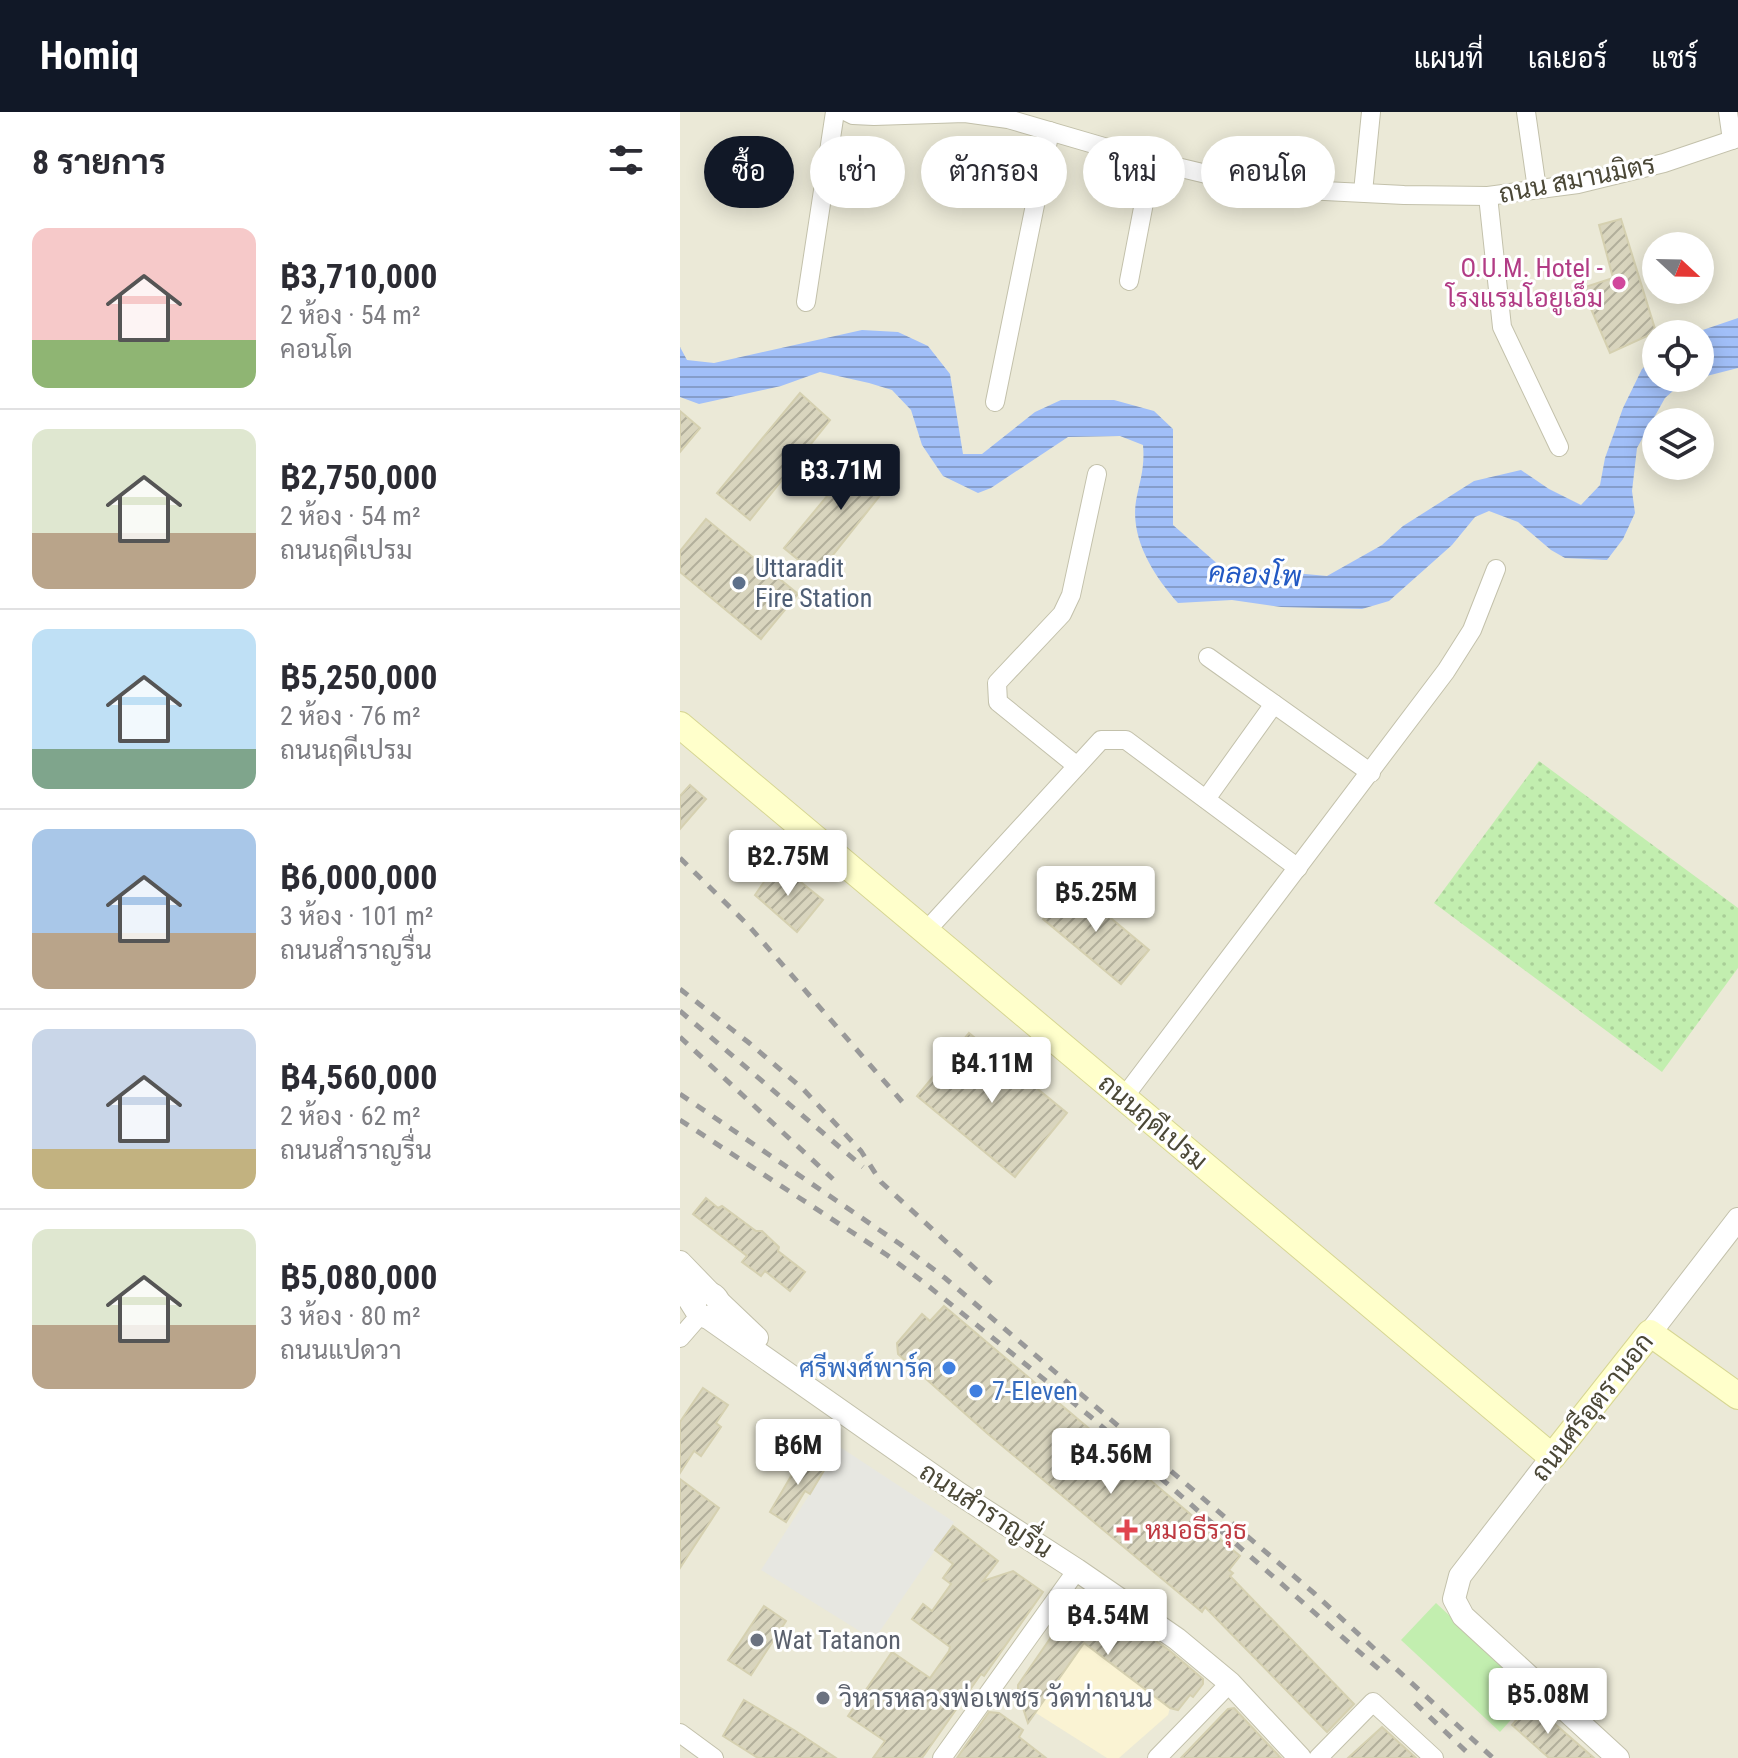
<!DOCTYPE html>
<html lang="th">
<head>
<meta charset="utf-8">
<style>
	body { margin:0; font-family:"Roboto Condensed",Sarabun,sans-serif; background:#f2f2f3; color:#2b2b33; height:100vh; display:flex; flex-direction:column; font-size:30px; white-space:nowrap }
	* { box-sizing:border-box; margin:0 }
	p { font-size:26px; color:#7c7c81 }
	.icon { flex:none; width:44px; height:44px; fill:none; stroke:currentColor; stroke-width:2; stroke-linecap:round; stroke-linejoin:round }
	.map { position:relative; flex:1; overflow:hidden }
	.details { display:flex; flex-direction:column; background:#fff; width:680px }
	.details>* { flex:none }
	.hud { position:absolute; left:24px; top:24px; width:760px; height:72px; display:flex; gap:16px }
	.needle { width:52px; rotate:112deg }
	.controls { position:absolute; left:962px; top:120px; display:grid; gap:16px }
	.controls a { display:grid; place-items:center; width:72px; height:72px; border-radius:50%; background:#fff; box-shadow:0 4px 20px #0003; font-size:40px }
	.price { position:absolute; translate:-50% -68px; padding:0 18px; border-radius:8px; background:#fff; color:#222; font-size:26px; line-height:52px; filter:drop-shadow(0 2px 4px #0008) }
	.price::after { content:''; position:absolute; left:50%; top:48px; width:24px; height:18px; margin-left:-12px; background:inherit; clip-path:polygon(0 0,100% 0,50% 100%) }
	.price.current { background:#111827; color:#fff }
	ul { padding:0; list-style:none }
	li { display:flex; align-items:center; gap:24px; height:200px; padding:0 32px }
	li+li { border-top:2px solid #e1e1e2 }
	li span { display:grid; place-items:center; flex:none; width:224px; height:160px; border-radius:16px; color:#555 }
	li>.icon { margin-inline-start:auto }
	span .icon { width:96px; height:96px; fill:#fffc; stroke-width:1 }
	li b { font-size:34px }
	h2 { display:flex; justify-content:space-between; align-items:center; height:96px; padding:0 32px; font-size:34px }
	.chip { padding:0 28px; border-radius:36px; background:#fff; box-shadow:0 4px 20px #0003; font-size:28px; line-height:72px }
	.chip.current { background:#111827; color:#fff }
	header { display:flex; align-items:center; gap:48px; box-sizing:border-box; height:112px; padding:0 40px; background:#111827; color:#fff }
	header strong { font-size:38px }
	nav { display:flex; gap:44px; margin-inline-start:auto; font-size:28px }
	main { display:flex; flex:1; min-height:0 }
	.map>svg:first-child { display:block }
</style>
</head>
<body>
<header>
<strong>Homiq</strong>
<nav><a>แผนที่</a><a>เลเยอร์</a><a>แชร์</a></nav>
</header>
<main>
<section class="details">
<h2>8 รายการ<svg class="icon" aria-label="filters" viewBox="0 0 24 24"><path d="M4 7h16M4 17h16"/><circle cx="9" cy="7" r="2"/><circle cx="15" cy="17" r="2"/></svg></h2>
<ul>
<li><span style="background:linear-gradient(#f6c9c9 70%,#8fb573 0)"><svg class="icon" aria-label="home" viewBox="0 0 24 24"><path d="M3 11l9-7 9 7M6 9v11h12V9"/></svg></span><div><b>฿3,710,000</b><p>2 ห้อง · 54 m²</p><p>คอนโด</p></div></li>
<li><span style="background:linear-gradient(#dfe7d0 65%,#b9a48a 0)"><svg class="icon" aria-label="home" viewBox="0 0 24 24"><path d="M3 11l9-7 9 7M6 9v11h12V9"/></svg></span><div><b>฿2,750,000</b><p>2 ห้อง · 54 m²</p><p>ถนนฤดีเปรม</p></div></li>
<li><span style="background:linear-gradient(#bfe0f5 75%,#7fa58c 0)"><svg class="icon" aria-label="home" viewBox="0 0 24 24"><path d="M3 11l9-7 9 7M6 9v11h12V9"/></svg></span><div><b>฿5,250,000</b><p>2 ห้อง · 76 m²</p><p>ถนนฤดีเปรม</p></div></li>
<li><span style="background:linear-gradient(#a9c7e8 65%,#b9a48a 0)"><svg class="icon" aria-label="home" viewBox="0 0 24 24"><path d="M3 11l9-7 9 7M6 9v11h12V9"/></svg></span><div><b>฿6,000,000</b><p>3 ห้อง · 101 m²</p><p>ถนนสำราญรื่น</p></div></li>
<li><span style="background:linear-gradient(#c9d6e8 75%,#c2b280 0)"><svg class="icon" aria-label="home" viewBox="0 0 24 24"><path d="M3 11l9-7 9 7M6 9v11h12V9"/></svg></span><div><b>฿4,560,000</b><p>2 ห้อง · 62 m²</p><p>ถนนสำราญรื่น</p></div></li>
<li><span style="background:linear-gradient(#dfe7d0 60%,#b9a48a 0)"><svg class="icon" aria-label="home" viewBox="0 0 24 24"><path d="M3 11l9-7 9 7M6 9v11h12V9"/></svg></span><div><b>฿5,080,000</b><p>3 ห้อง · 80 m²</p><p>ถนนแปดวา</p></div></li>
</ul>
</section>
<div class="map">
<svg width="1058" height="1646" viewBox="0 0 1058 1646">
	<defs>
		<pattern id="park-dots" width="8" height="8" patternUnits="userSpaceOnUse" patternTransform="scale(2)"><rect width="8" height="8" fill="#c2eeaf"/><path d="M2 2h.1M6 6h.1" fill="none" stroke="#a8ce97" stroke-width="1.8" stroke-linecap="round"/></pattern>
		<pattern id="water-rules" width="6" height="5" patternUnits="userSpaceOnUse" patternTransform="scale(2)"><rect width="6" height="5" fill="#a1bff8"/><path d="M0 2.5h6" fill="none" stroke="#859dca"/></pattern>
		<pattern id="building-hatch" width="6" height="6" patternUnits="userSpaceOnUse" patternTransform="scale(2)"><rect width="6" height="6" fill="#d9d5be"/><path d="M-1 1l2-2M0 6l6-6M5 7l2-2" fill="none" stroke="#b2af9b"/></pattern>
	</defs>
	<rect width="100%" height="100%" fill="#f6f6ea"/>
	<path fill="#ebe9d7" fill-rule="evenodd" d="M 0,0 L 1058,0 L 1058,1646 L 0,1646 ZM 976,134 L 1020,134 L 1020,178 L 976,178 ZM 976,222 L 1020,222 L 1020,266 L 976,266 ZM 976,310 L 1020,310 L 1020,354 L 976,354 Z"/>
	<polygon fill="#faf3d3" points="404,1531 490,1596 488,1603 439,1646 427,1646 356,1601"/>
	<polygon fill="#c2eeaf" points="756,1491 854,1582 820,1620 721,1528"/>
	<polygon fill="url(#park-dots)" points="859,649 1058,796 1058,856 982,960 754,791"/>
	<polygon fill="#e7e7e1" points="160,1335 274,1410 194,1528 81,1458"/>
	<path fill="url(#water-rules)" d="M 1058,206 L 1058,256 L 1003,270 L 985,286 L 957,336 L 952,379 L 955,401 L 943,427 L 927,448 L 885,446 L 871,438 L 838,410 L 809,399 L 795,405 L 772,433 L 709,489 L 682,497 L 601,495 L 552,488 L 498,491 C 474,464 450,427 456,389 C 460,368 465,356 463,333 L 440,324 L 388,325 L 311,376 L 298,381 L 263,364 L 242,333 L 231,298 L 212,278 L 189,271 L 140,260 L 101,274 L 19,292 L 0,285 L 0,235 L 7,248 L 34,251 L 182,218 L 218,220 L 248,234 L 270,262 L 283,342 L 302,342 L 355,300 L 381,288 L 434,288 L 474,299 L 493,317 L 493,413 L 540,454 L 647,464 L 702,433 L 723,414 L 794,369 L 841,358 L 869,377 L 901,393 L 920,373 L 925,346 L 943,296 L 962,257 L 976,245 L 976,266 L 1020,266 L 1020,222 L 1011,222 Z"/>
	<g fill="url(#building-hatch)" stroke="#d5d0b0" stroke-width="2">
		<polygon points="941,107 976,220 930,241 902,176 933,166 919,113"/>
		<polygon points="120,281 150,308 70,408 37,381"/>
		<polygon points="0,299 20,316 0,340"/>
		<polygon points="187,336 217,362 137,463 104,436"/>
		<polygon points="26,407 118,482 81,527 0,460 0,439"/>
		<polygon points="10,673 26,687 0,717 0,684"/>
		<polygon points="97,751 143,788 117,820 75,783"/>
		<polygon points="391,773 469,838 441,872 363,807"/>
		<polygon points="289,921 387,1001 335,1065 237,984"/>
		<polygon points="26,1086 38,1096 42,1094 76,1119 82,1119 99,1135 98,1139 125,1160 110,1179 85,1159 81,1164 62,1150 67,1144 13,1102"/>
		<polygon points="264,1194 560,1444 549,1458 553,1461 550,1464 674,1592 647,1620 525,1495 522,1500 308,1322 218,1242 217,1231 242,1202 250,1209"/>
		<polygon points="23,1276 48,1293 36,1311 41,1315 21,1344 14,1339 0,1361 0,1310"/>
		<polygon points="124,1342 146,1355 130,1382 125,1379 106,1410 90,1400"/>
		<polygon points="0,1367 39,1396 0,1456"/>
		<polygon points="273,1414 318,1449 303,1469 333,1459 363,1480 304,1564 301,1562 242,1646 193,1646 205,1629 168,1604 212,1540 250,1566 269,1539 270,1535 232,1507 243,1492 252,1499 271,1472 263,1466 273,1452 255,1438"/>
		<polygon points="403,1479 489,1538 523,1567 523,1572 513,1585 510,1583 498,1598 490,1596 404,1531 348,1611 338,1581 338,1573"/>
		<polygon points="84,1494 106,1509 71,1563 48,1548"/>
		<polygon points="64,1588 114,1618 156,1646 78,1646 43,1624"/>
		<polygon points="851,1591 914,1646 869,1646 832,1613"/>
		<polygon points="554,1596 601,1646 501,1646 548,1597"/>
		<polygon points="309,1600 319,1601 343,1618 339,1625 366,1646 277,1646"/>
		<polygon points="702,1615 736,1646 668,1646"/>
	</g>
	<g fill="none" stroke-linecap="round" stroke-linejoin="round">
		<defs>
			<g id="minor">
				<polyline points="167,0 173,3 194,4 285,1 328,7 472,49 585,76 724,83 808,84 898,72 984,51 1058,26"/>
				<polyline points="846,0 857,77"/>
				<polyline points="1048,0 1052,28"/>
				<polyline points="683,80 691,0"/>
				<polyline points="808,84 822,215 879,335"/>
				<polyline points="449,169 472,49"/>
				<polyline points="126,190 155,0"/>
				<polyline points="315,290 370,19"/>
				<polyline points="528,545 691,661"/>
				<polyline points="397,654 318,590 317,571 382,502 391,483 417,362"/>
				<polyline points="526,687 594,592"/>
				<polyline points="246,819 421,628 446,628 618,756"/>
				<polyline points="444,985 766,559 792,518 816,457"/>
				<polyline points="0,1226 20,1203"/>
				<polyline points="0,1621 34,1646"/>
				<polyline points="262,1646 397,1458"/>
				<polyline points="477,1646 550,1571"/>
				<polyline points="638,1646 693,1590 754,1646"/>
			</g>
			<g id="tertiary">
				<polyline points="0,1150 31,1182"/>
				<polyline points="0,1173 15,1197"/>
				<circle cx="27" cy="1193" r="12"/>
				<polyline points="37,1188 77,1226"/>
				<polyline points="27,1205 278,1381 397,1458 497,1527 550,1571 620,1646"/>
				<polyline points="970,1221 1058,1107"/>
				<polyline points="872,1345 780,1464 774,1487 783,1504 938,1646"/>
			</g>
			<polyline id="secondary" points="0,613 872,1345 970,1221 1058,1284"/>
		</defs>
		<use href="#minor" stroke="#c3c1ab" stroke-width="20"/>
		<use href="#tertiary" stroke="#c3c1ab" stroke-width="24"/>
		<use href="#secondary" stroke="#d7d693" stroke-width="28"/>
		<use href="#minor" stroke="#fff" stroke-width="18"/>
		<use href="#tertiary" stroke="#fff" stroke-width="22"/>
		<use href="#secondary" stroke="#ffffcb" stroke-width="26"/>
		<g stroke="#999" stroke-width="5" stroke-dasharray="10 10" stroke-linecap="butt">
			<polyline points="0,746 68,813 225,993"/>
			<polyline points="0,877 68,930 123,977 181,1039 201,1070 314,1174"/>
			<polyline points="0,899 183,1055"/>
			<polyline points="0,925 153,1067"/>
			<polyline points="0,982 220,1132 265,1166 635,1482 813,1646"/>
			<polyline points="0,1008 207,1143 242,1169 411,1305 700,1558"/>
			<polyline points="735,1591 793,1646"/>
		</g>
	</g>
	<circle fill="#d1479c" stroke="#fff" stroke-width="3" cx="939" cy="171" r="8"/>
	<circle fill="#5c6f8a" stroke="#fff" stroke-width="3" cx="59" cy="471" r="8"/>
	<g fill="#3f7fe0" stroke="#fff" stroke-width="3">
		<circle cx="269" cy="1256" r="8"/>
		<circle cx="296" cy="1279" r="8"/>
	</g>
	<path fill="#e0444e" stroke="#fff" stroke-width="3" d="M443 1406h8v8h8v8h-8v8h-8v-8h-8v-8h8z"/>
	<g fill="#6b7280" stroke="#fff" stroke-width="3">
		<circle cx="77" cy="1528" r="8"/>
		<circle cx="143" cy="1586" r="8"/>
	</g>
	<g text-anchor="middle" stroke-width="6" stroke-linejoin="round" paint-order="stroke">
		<g font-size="26" fill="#4b4837" stroke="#fff">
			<text transform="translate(897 67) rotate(-11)" y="9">ถนน สมานมิตร</text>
			<text transform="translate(473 1010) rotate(40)" y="9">ถนนฤดีเปรม</text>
			<text transform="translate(912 1295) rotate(-52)" y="9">ถนนศรีอุตรานอก</text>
			<text transform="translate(306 1398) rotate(33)" y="9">ถนนสำราญรื่น</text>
		</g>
		<g font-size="26" fill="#b23c85" stroke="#fff" text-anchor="end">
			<text x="923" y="165">O.U.M. Hotel -<tspan x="923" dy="30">โรงแรมโอยูเอ็ม</tspan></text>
		</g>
		<g font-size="26" fill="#4e5e75" stroke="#fff" text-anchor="start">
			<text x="75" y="465">Uttaradit<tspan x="75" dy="30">Fire Station</tspan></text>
		</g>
		<g font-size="26" fill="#366cbe" stroke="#fff" text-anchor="end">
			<text x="253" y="1265">ศรีพงศ์พาร์ค</text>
			<text x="312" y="1288" text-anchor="start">7-Eleven</text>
		</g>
		<g font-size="26" fill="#be3a42" stroke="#fff" text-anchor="start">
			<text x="465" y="1427">หมอธีรวุธ</text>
		</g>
		<g font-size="26" fill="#5b616d" stroke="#fff" text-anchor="start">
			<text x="93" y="1537">Wat Tatanon</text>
			<text x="159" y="1595">วิหารหลวงพ่อเพชร วัดท่าถนน</text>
		</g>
		<g font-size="28" font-style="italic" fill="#2259c4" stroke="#fff">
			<text transform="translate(575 462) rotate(3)" y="10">คลองโพ</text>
		</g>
	</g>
</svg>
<div class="controls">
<a><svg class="needle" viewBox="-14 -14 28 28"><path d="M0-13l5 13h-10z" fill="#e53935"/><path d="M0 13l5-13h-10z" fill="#7c7c81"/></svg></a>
<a><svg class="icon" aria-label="locate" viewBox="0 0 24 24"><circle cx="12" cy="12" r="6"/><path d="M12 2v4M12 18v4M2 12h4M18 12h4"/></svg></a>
<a><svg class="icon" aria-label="layers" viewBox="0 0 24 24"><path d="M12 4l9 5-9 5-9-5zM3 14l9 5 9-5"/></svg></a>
</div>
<b class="price current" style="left:161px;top:400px">฿3.71M</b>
<b class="price" style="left:108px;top:786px">฿2.75M</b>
<b class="price" style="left:416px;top:822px">฿5.25M</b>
<b class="price" style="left:312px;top:993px">฿4.11M</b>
<b class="price" style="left:118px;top:1375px">฿6M</b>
<b class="price" style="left:431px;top:1384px">฿4.56M</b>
<b class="price" style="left:428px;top:1545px">฿4.54M</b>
<b class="price" style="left:868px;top:1624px">฿5.08M</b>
<div class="hud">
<a class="chip current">ซื้อ</a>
<a class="chip">เช่า</a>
<a class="chip">ตัวกรอง</a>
<a class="chip">ใหม่</a>
<a class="chip">คอนโด</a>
</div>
</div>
</main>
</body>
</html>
